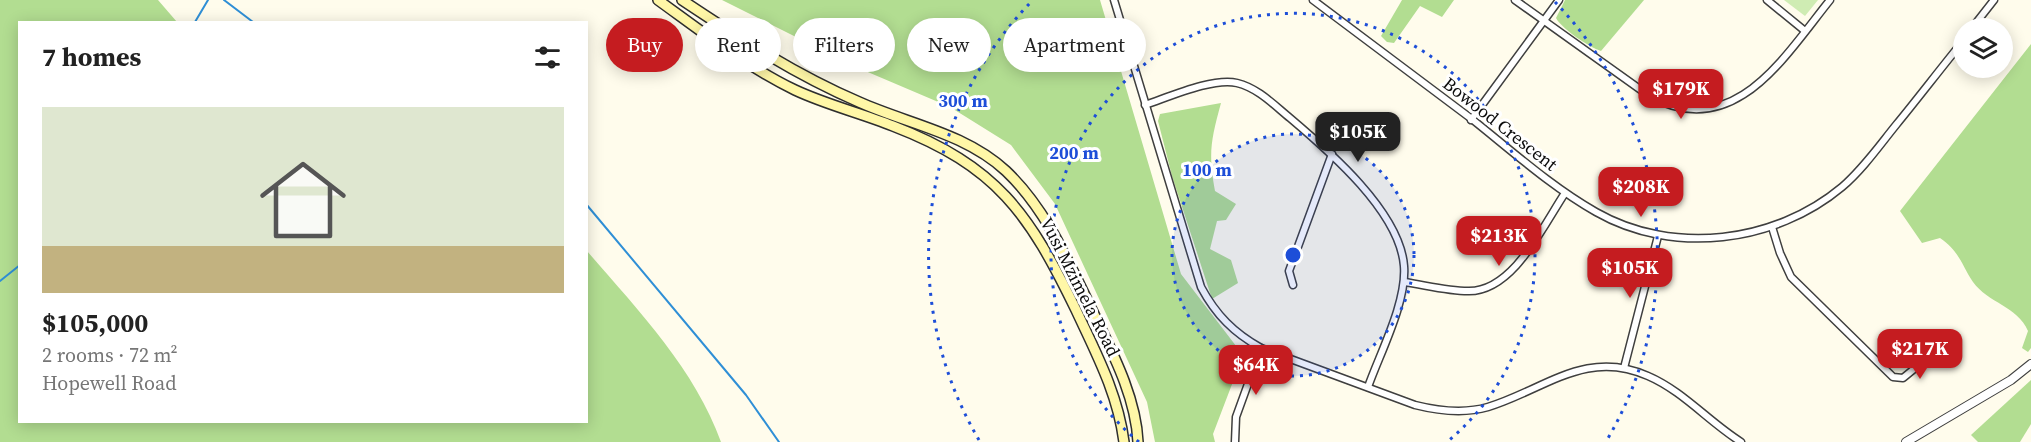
<!DOCTYPE html>
<html lang="en">
<head>
<meta charset="utf-8">
<style>
	body { margin:0; font-family:"Source Serif 4",serif; background:#f6f6f6; color:#222; height:100vh; display:flex; flex-direction:column; font-size:22px; white-space:nowrap }
	* { box-sizing:border-box; margin:0 }
	p { font-size:20px; color:#767676 }
	.icon { flex:none; width:33px; height:33px; fill:none; stroke:currentColor; stroke-width:2; stroke-linecap:round; stroke-linejoin:round }
	.map { position:relative; flex:1; overflow:hidden }
	.side { position:absolute; left:18px; top:21px; width:570px; height:402px; display:flex; flex-direction:column; background:#fff; border-radius:0px; box-shadow:0 3px 15px #0003 }
	.side>* { flex:none }
	.top-card { position:absolute; left:606px; top:18px; width:570px; height:54px; display:flex; gap:12px }
	.tools { position:absolute; left:1953px; top:18px; display:grid; gap:12px }
	.tools a { display:grid; place-items:center; width:60px; height:60px; border-radius:50%; background:#fff; box-shadow:0 3px 15px #0003; font-size:30px }
	.price { position:absolute; translate:-50% -51px; padding:0 14px; border-radius:12px; background:#c51c20; color:#fff; font-size:20px; line-height:39px; filter:drop-shadow(0 2px 3px #0008) }
	.price::after { content:''; position:absolute; left:50%; top:36px; width:18px; height:14px; margin-left:-9px; background:inherit; clip-path:polygon(0 0,100% 0,50% 100%) }
	.price.active { background:#222; color:#fff }
	ul { padding:0; list-style:none }
	li { display:grid; align-content:center; gap:12px; height:318px; padding:0 24px }
	li span { display:grid; place-items:center; height:186px; border-radius:0px; color:#555 }
	li>.icon { margin-inline-start:auto }
	span .icon { width:108px; height:108px; fill:#fffc; stroke-width:1 }
	li b { font-size:26px }
	h2 { display:flex; justify-content:space-between; align-items:center; height:72px; padding:0 24px; font-size:26px }
	.pill { padding:0 21px; border-radius:27px; background:#fff; box-shadow:0 3px 15px #0003; font-size:21px; line-height:54px }
	.pill.active { background:#c51c20; color:#fff }
	.map>svg:first-child { display:block }
</style>
</head>
<body>
<div class="map">
<svg width="2031" height="442" viewBox="0 0 2031 442">
	<rect width="100%" height="100%" fill="#fffcec"/>
	<polygon fill="#cfecb3" points="1784,0 1818,0 1805,16"/>
	<g fill="#b2dd91">
		<path d="M 0,0 L 158,0 L 177,22 L 20,22 L 20,422 L 586,422 L 587,251 C 637,309 695,369 721,442 L 0,442 Z"/>
		<polygon points="722,0 1100,0 1181,274 1246,359 1234,379 1213,434 1215,442 1155,442 1147,402 1055,204 1011,145 950,107 856,67"/>
		<polygon points="1402,0 1454,0 1442,17 1420,6 1394,43 1387,42 1381,36"/>
		<path d="M 1565,0 L 1644,0 L 1601,51 C 1589,47 1562,29 1556,18 Z"/>
		<path d="M 2031,44 L 2031,348 L 2028,352 L 2022,348 L 2028,331 C 2017,306 1988,303 1973,282 C 1961,264 1960,252 1940,238 L 1922,243 L 1900,211 Z"/>
		<path d="M 1221,103 C 1211,140 1208,153 1215,191 L 1236,204 L 1226,220 L 1217,221 L 1210,249 L 1231,260 L 1238,283 L 1212,299 L 1172,176 L 1158,121 L 1160,114 Z"/>
		<polygon points="2031,380 2031,424 2020,442 1978,442 1971,435"/>
	</g>
	<g fill="none" stroke-linecap="round" stroke-linejoin="round">
		<g stroke="#2f8fd6" stroke-width="2">
			<polyline points="224,0 253,22"/>
			<polyline points="195,22 208,0"/>
			<polyline points="586,204 746,395 779,442"/>
			<polyline points="0,281 20,265"/>
		</g>
		<defs>
			<g id="minor">
				<path d="M 1114,0 L 1201,287 C 1216,315 1234,333 1261,348 L 1415,405 C 1439,411 1464,414 1488,407 C 1544,390 1586,348 1648,376 C 1683,391 1709,422 1741,442"/>
				<path d="M 1313,0 C 1366,40 1420,80 1473,120 C 1513,152 1552,187 1596,212 C 1673,256 1775,243 1842,187 C 1863,169 1879,146 1896,125 C 1919,97 1941,68 1964,40"/>
				<path d="M 1515,0 L 1648,95 C 1733,144 1784,57 1830,0"/>
				<polyline points="1767,0 1805,31"/>
				<polyline points="1972,28 1994,0"/>
				<path d="M 1145,105 C 1169,97 1214,77 1237,83 C 1258,88 1274,105 1290,118 C 1329,151 1400,212 1404,266 C 1407,302 1380,353 1368,387"/>
				<polyline points="1471,120 1559,0"/>
				<polyline points="1772,227 1780,253 1791,277 1893,377 1903,378 1952,338"/>
				<path d="M 1404,282 C 1425,285 1447,291 1468,291 C 1513,292 1543,226 1565,193"/>
				<polyline points="1293,285 1289,271 1332,154"/>
				<polyline points="1624,368 1658,236"/>
				<polyline points="1235,442 1236,417 1261,348"/>
			</g>
			<polyline id="tertiary" points="1906,442 2011,380 2031,364"/>
			<g id="secondary">
				<path d="M 658,0 C 701,31 747,67 795,90 C 827,105 861,113 893,126 C 997,166 1029,213 1076,310 C 1096,353 1118,394 1124,442"/>
				<path d="M 682,0 C 739,38 796,75 859,102 C 908,124 965,133 1006,171 C 1046,209 1068,261 1092,310 C 1111,350 1136,396 1138,442"/>
			</g>
		</defs>
		<use href="#minor" stroke="#3f3f3f" stroke-width="9"/>
		<use href="#tertiary" stroke="#3f3f3f" stroke-width="10"/>
		<use href="#secondary" stroke="#2e2e2e" stroke-width="12"/>
		<use href="#minor" stroke="#fff" stroke-width="6"/>
		<use href="#tertiary" stroke="#fff" stroke-width="8"/>
		<use href="#secondary" stroke="#fff7a7" stroke-width="9"/>
	</g>
	<circle cx="1293" cy="255" r="121" fill="#1d4ed8" fill-opacity=".12"/>
	<g fill="none" stroke="#1d4ed8" stroke-width="3" stroke-dasharray="3 6">
		<circle cx="1293" cy="255" r="121"/>
		<path d="M1139 442A242 242 0 1 1 1447 442"/>
		<path d="M979 440A364 364 0 0 1 1031 2M1555 2A364 364 0 0 1 1607 440"/>
	</g>
	<g text-anchor="middle" stroke-width="6" stroke-linejoin="round" paint-order="stroke">
		<g font-size="18" fill="#0c0c0c" stroke="#fff">
			<text transform="translate(1500 124) rotate(38)" y="6">Bowood Crescent</text>
			<text transform="translate(1080 287) rotate(63)" y="6">Vusi Mzimela Road</text>
		</g>
	</g>
	<circle cx="1293" cy="255" r="9" fill="#1d4ed8" stroke="#fff" stroke-width="3"/>
	<g font-size="18" text-anchor="middle" font-weight="bold" fill="#1d4ed8" stroke="#fff" stroke-width="6" stroke-linejoin="round" paint-order="stroke">
		<text x="963" y="107">300 m</text>
		<text x="1074" y="159">200 m</text>
		<text x="1207" y="176">100 m</text>
	</g>
</svg>
<div class="tools">
<a><svg class="icon" aria-label="layers" viewBox="0 0 24 24"><path d="M12 4l9 5-9 5-9-5zM3 14l9 5 9-5"/></svg></a>
</div>
<b class="price" style="left:1681px;top:120px">$179K</b>
<b class="price active" style="left:1358px;top:163px">$105K</b>
<b class="price" style="left:1641px;top:218px">$208K</b>
<b class="price" style="left:1499px;top:267px">$213K</b>
<b class="price" style="left:1630px;top:299px">$105K</b>
<b class="price" style="left:1920px;top:380px">$217K</b>
<b class="price" style="left:1256px;top:396px">$64K</b>
<div class="top-card">
<a class="pill active">Buy</a>
<a class="pill">Rent</a>
<a class="pill">Filters</a>
<a class="pill">New</a>
<a class="pill">Apartment</a>
</div>
<section class="side">
<h2>7 homes<svg class="icon" aria-label="filters" viewBox="0 0 24 24"><path d="M4 7h16M4 17h16"/><circle cx="9" cy="7" r="2"/><circle cx="15" cy="17" r="2"/></svg></h2>
<ul>
<li><span style="background:linear-gradient(#dfe7d0 75%,#c2b280 0)"><svg class="icon" aria-label="home" viewBox="0 0 24 24"><path d="M3 11l9-7 9 7M6 9v11h12V9"/></svg></span><div><b>$105,000</b><p>2 rooms · 72 m²</p><p>Hopewell Road</p></div></li>
</ul>
</section>
</div>
</body>
</html>
